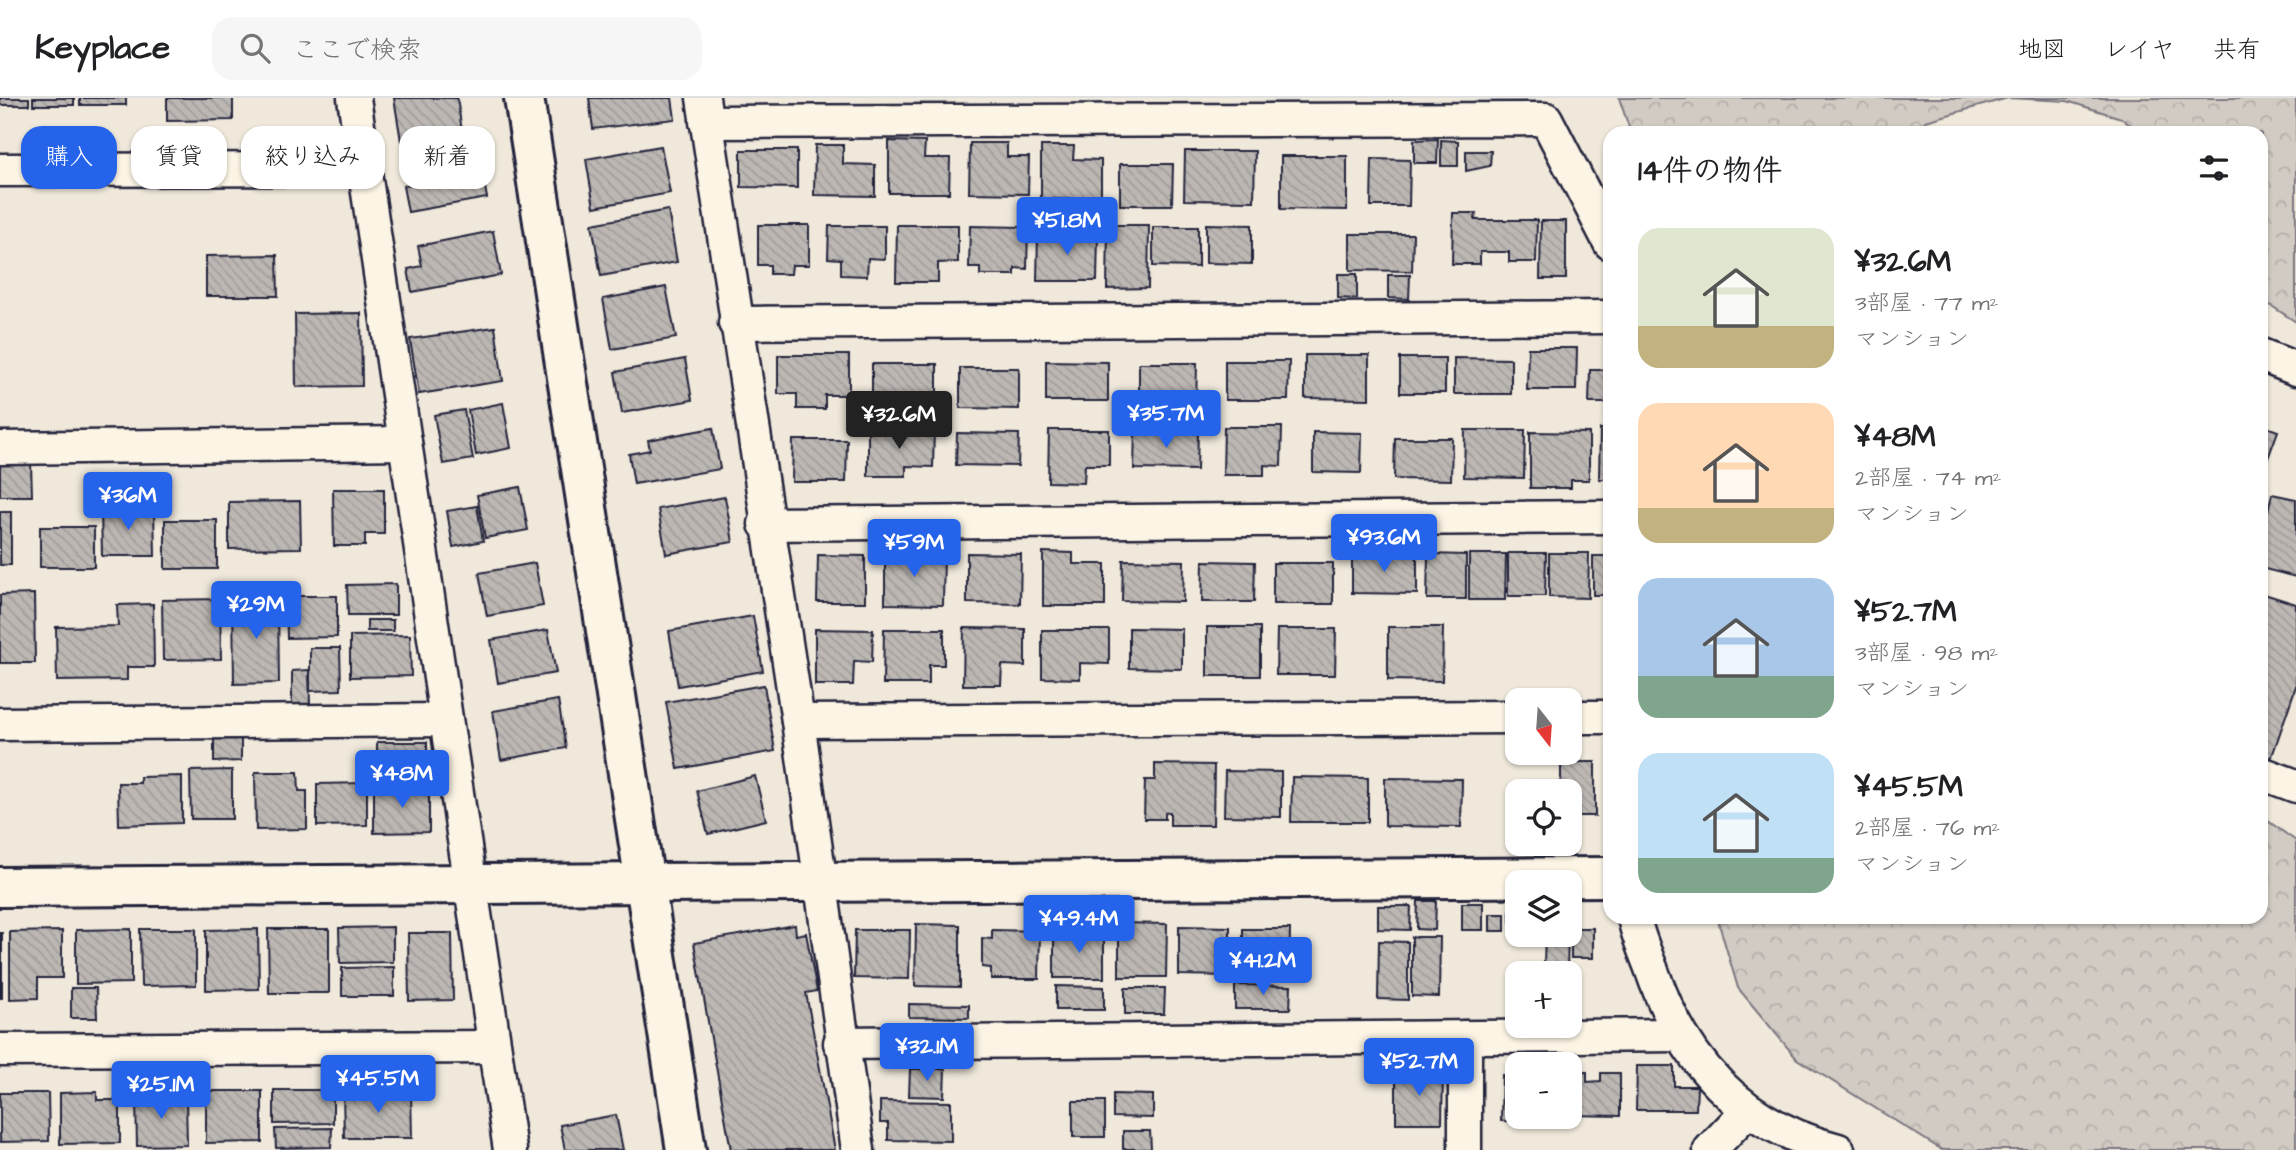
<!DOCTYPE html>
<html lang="ja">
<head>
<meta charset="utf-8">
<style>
	body { margin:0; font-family:"Architects Daughter","Klee One",sans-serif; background:#f6f6f6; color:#202124; height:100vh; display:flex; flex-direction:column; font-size:26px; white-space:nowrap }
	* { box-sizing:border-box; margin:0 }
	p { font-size:23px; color:#757577 }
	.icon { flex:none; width:38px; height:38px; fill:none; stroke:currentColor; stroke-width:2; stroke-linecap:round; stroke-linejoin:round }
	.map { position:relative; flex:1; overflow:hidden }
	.sheet { position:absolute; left:1603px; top:28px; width:665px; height:798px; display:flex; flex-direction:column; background:#fff; border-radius:21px; box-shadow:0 2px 5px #0004 }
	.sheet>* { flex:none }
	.banner { position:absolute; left:21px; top:28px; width:665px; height:63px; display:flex; gap:14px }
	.needle { width:46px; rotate:163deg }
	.fabs { position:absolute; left:1505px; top:590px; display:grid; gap:14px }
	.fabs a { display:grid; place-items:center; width:77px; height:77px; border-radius:14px; background:#fff; box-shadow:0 2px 5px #0004; font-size:35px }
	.price { position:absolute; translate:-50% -60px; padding:0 16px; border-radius:7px; background:#2563eb; color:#fff; font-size:23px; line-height:46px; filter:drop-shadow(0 2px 4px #0008) }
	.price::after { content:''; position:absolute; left:50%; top:42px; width:21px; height:16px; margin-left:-10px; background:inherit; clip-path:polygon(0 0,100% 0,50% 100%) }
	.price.active { background:#222; color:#fff }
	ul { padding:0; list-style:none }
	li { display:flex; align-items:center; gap:21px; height:175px; padding:0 35px }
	li span { display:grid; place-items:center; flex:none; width:196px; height:140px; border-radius:21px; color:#555 }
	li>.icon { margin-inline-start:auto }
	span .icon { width:84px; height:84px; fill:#fffc; stroke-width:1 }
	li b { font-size:30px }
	h2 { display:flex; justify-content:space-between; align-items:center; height:84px; padding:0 35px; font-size:30px }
	.tag { padding:0 24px; border-radius:21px; background:#fff; box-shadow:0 2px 5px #0004; font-size:24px; line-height:63px }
	.tag.active { background:#2563eb; color:#fff }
	header { display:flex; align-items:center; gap:42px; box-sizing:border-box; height:98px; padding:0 35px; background:#fff; border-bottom:2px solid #e0e0e0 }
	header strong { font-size:33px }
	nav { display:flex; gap:38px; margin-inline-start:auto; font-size:24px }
	.search { width:490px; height:63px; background:#f6f6f6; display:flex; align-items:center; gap:18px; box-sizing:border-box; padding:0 24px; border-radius:21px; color:#757577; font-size:26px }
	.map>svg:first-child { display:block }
</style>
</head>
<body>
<header>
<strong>Keyplace</strong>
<div class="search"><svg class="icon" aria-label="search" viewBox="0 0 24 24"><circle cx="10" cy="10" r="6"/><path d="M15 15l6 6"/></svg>ここで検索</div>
<nav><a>地図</a><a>レイヤ</a><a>共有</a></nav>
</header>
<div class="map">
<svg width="2296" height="1052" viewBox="0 0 2296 1052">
	<defs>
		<pattern id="forest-crowns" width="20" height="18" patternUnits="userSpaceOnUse" patternTransform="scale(1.75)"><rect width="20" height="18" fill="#d1cbc3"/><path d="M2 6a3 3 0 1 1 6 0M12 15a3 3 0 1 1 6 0" fill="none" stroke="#b3aea8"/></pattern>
		<pattern id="building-back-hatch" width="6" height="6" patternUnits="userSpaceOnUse" patternTransform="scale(1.75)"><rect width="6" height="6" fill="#bcb7b3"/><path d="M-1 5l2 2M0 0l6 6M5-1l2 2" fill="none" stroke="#a19d9b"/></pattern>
	</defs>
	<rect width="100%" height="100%" fill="#efe8db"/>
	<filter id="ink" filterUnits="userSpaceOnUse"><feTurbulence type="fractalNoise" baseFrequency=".0143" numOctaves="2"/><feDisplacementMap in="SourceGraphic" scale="14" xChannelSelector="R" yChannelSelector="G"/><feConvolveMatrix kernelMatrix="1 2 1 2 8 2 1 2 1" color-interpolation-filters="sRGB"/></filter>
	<g filter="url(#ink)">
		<g fill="url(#forest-crowns)" stroke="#7a767f" stroke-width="2">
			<polygon points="1619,0 2296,0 2296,224 2261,201 2261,35 2140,35 2121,20 2067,3 2008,0 1926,23 1910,35 1631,35"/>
			<polygon points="2261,718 2296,743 2296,1052 1942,1052 1797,961 1738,890 1717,819 2261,819"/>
		</g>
		<g fill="url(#building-back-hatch)" stroke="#22223b" stroke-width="2">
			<rect x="0" y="0" width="29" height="7"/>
			<rect x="33" y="0" width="41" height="7"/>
			<rect x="80" y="0" width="46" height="7"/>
			<polygon points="167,0 233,0 233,22 167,23"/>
			<polygon points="394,0 457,0 462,33 401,43"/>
			<polygon points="589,0 672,0 675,21 593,31"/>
			<polygon points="1438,41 1437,65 1414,65 1414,42"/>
			<polygon points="1441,42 1458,43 1458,68 1441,68"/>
			<polygon points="889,43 925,44 924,60 950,60 949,95 889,95"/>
			<polygon points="970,45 1007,45 1007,59 1029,59 1028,96 969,95"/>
			<polygon points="815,47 843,47 843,66 875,67 875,98 814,97"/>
			<polygon points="661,48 670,95 594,109 586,61"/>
			<polygon points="1041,48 1074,48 1073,61 1101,62 1101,101 1041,101"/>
			<polygon points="741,52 797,52 797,90 741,89"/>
			<polygon points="1185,53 1255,53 1254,103 1184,102"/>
			<polygon points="1466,53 1491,53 1490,68 1466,73"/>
			<polygon points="479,56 487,100 408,114 403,88 418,85 415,68"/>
			<polygon points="1281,58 1347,58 1347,112 1281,111"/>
			<polygon points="1372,61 1410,62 1409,108 1371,108"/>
			<polygon points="1120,66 1173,66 1172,107 1120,107"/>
			<polygon points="668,112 677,164 601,178 592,126"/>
			<polygon points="1453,115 1476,115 1475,122 1537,122 1536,164 1509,164 1509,154 1480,154 1480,166 1452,166"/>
			<polygon points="1541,123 1566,123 1566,181 1540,181"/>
			<polygon points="1206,126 1252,127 1252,166 1206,165"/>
			<polygon points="758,127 809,127 809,167 792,167 791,176 770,176 770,167 758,167"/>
			<polygon points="897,127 958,127 958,164 938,165 938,184 896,184"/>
			<polygon points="1108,127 1149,127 1148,190 1107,191"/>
			<polygon points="829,128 885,128 885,161 868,160 867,178 841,177 841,161 828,160"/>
			<polygon points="970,128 1028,129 1027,171 1015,170 1015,177 980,177 980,170 969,170"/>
			<polygon points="1153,129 1198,129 1198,169 1153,168"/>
			<polygon points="493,133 501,177 412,194 408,171 422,168 418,148"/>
			<polygon points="1038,135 1098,135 1097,183 1037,183"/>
			<polygon points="1350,136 1413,136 1412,173 1350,172"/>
			<polygon points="277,157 278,198 206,198 206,158"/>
			<polygon points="1338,176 1357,176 1357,201 1338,200"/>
			<polygon points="1388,177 1410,177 1409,201 1388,200"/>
			<polygon points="666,189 676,240 612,251 603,201"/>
			<polygon points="361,215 362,288 296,289 295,216"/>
			<polygon points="495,229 503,283 419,296 410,241"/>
			<polygon points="1528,250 1577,250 1576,292 1527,292"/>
			<polygon points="778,257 849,257 849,297 825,297 825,311 797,311 797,296 778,296"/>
			<polygon points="1305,257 1369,257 1369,301 1305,300"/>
			<rect x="1400" y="260" width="45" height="35"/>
			<polygon points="1454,260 1511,261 1511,296 1454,296"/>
			<polygon points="685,261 692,302 622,315 615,274"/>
			<polygon points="1046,263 1108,264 1108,303 1046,303"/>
			<polygon points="1225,263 1289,263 1288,302 1225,302"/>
			<polygon points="1139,265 1197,265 1196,308 1139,308"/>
			<rect x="872" y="266" width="65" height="41"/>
			<polygon points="960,270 1019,270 1019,311 960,310"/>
			<polygon points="1590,272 1610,272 1610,305 1589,305"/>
			<polygon points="503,305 511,350 476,357 468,312"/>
			<polygon points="464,312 473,361 443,366 434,317"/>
			<polygon points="2261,327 2278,333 2261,379"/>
			<polygon points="1224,329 1282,329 1281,368 1264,367 1264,377 1223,377"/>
			<polygon points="713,330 720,371 634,386 629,356 650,352 648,342"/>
			<polygon points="868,331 934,331 933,369 906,368 906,378 868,378"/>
			<polygon points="1600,331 1610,331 1610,381 1599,381"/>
			<polygon points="1049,332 1109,332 1109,367 1085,367 1084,385 1048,384"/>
			<polygon points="1135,332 1198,333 1197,372 1134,371"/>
			<polygon points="1465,332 1525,332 1524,380 1464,379"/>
			<polygon points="1313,334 1362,335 1361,375 1313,374"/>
			<polygon points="1530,334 1589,335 1589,382 1571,382 1571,390 1530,390"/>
			<polygon points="957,335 1019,336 1018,368 956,367"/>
			<polygon points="1395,340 1452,340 1451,382 1394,381"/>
			<polygon points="793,342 847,342 846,384 792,384"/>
			<polygon points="0,366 31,366 32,398 0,398"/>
			<polygon points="520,389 528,432 485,440 477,397"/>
			<polygon points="333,391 384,391 384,436 365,436 365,448 334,448"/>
			<polygon points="2272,396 2296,401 2296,479 2261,470 2261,441"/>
			<polygon points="725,399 733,444 666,456 658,411"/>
			<polygon points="300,403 301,450 229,451 229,404"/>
			<polygon points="477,408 483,443 453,449 447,413"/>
			<polygon points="154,409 155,458 102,458 101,410"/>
			<rect x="0" y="414" width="11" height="53"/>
			<rect x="165" y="422" width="52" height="49"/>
			<rect x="40" y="429" width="54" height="40"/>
			<polygon points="1043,454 1073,455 1073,466 1105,466 1105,508 1043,508"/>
			<polygon points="885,455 944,456 943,507 885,506"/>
			<polygon points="967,455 1021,456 1020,506 967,505"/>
			<polygon points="1508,455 1546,455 1545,498 1508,498"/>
			<polygon points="1549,455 1589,455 1588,500 1549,499"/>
			<polygon points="1428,456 1466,457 1466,501 1427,501"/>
			<polygon points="1469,456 1506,456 1505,502 1469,502"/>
			<polygon points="818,457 865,458 865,504 817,504"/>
			<polygon points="1352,457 1417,458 1417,496 1352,495"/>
			<rect x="1593" y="458" width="17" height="39"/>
			<polygon points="1123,462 1184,463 1183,504 1122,503"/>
			<polygon points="1203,463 1255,464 1254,504 1202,504"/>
			<polygon points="535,465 543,508 487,518 479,475"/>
			<rect x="1273" y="465" width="60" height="41"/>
			<polygon points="396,486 396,517 348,517 347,487"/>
			<polygon points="2261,495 2296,506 2296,588 2270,664 2261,661"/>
			<polygon points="34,496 35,565 0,565 0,497"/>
			<polygon points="286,498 337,498 337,539 287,540"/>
			<polygon points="278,500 279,585 234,586 233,501"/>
			<polygon points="220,501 221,561 163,562 162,502"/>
			<polygon points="153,506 154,569 127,569 127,582 57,583 56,529 118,528 117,507"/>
			<polygon points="753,518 763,573 678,588 669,533"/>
			<rect x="367" y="522" width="26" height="11"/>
			<rect x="1207" y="529" width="53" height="49"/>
			<polygon points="1388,529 1443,529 1442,583 1388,582"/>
			<polygon points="964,530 1025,531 1025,568 1002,567 1001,587 963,587"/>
			<polygon points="1129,530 1182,531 1182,571 1129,570"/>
			<polygon points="815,531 873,532 872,564 854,563 853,587 815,587"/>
			<polygon points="884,531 944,531 944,567 929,567 929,586 883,586"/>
			<polygon points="1277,531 1336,531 1335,577 1276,577"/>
			<polygon points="548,532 556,575 498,585 491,542"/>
			<polygon points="1042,532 1109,532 1109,566 1080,565 1080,581 1042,580"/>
			<polygon points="410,537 411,578 350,579 350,538"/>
			<polygon points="310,550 340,550 341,592 310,593"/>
			<polygon points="309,572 310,607 292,607 292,573"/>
			<polygon points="764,587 775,653 678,671 666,604"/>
			<polygon points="558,602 566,650 501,662 493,613"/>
			<polygon points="241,636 241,663 214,664 214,637"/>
			<rect x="377" y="644" width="50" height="41"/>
			<polygon points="1561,664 1595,664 1595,718 1570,718 1570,693 1561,693"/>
			<polygon points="1155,666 1214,667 1213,727 1170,727 1170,714 1165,715 1165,721 1144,721 1145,682 1155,682"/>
			<polygon points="232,672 232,721 191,721 190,673"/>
			<polygon points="1225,673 1281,674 1281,719 1224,718"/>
			<polygon points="255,674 298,674 299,693 307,693 307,731 256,732"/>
			<polygon points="182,678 182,725 119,727 118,685 140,685 140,679"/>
			<polygon points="755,678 766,722 708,736 697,693"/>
			<polygon points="1292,679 1368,680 1368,724 1291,724"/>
			<polygon points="1385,680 1462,681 1461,729 1385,728"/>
			<polygon points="367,685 367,727 317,728 317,686"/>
			<polygon points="429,689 429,734 374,735 374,690"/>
			<polygon points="1510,802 1517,803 1517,824 1510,824"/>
			<polygon points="1418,803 1436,803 1435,832 1417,831"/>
			<rect x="1462" y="805" width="21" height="27"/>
			<polygon points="1378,808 1411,808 1410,832 1378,831"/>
			<rect x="1490" y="816" width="15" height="17"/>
			<polygon points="1119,825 1167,826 1166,879 1119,879"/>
			<polygon points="916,826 960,827 960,889 915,888"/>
			<polygon points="795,827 796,837 806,835 817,893 806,895 835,1052 731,1052 694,845"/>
			<polygon points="1179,828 1230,829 1230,878 1179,877"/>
			<polygon points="393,829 393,864 340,865 339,830"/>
			<rect x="1571" y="830" width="22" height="30"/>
			<polygon points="131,831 131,885 76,886 76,832"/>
			<polygon points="140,831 196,831 196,887 141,888"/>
			<polygon points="258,831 259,891 206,892 206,832"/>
			<polygon points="268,831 329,831 329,895 269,895"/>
			<polygon points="1243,831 1290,831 1289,881 1243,881"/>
			<polygon points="855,832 910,832 909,881 854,880"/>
			<polygon points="992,832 1040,833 1039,881 991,881 991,870 982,869 982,840 992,841"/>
			<polygon points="62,833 62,880 38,880 38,900 10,901 10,834"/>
			<rect x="1054" y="833" width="50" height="47"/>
			<rect x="0" y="835" width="2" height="65"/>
			<polygon points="408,835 452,835 453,902 409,903"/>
			<polygon points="1545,836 1568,836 1567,875 1536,875 1536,866 1544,866"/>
			<polygon points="1412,839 1440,839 1439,899 1412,898"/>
			<polygon points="1379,843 1408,844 1408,902 1378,901"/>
			<polygon points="394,869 394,898 342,898 342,870"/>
			<polygon points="1235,887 1291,888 1290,911 1235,911"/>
			<polygon points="1056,888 1104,889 1104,912 1056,912"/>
			<polygon points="71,890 96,890 97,920 71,920"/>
			<polygon points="1125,890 1165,890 1164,916 1125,916"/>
			<polygon points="909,906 969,907 969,920 909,919"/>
			<polygon points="1637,968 1674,968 1674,988 1697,988 1696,1012 1636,1012"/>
			<polygon points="910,971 945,971 944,999 909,998"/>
			<polygon points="1570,974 1587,974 1587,984 1601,983 1601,975 1620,975 1620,1018 1570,1017"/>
			<polygon points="1396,975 1443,976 1442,1025 1396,1025"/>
			<polygon points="1502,977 1517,978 1517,1018 1554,1018 1554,1024 1501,1023"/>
			<polygon points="274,992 333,992 333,1025 274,1026"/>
			<polygon points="206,993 262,993 262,1044 206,1045"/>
			<polygon points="97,994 97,1002 120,1002 120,1045 60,1046 60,995"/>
			<polygon points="343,994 411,994 412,1040 344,1040"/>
			<polygon points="0,995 48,995 49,1043 0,1044"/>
			<polygon points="1113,996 1153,997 1153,1020 1113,1019"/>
			<polygon points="136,999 186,999 187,1047 137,1048"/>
			<polygon points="880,1003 951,1004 951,1043 888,1042 888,1025 880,1025"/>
			<rect x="1073" y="1003" width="32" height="36"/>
			<polygon points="616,1017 623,1052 565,1052 560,1027"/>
			<polygon points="332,1030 331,1049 276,1050 275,1031"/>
			<polygon points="1123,1033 1150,1033 1151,1051 1123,1051"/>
		</g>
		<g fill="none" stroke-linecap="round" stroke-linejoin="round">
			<defs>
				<g id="minor">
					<polyline points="354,0 510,1052"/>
					<polyline points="703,0 798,623 858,1052"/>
					<polyline points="706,24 1546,21 1610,145"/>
					<polyline points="0,72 365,71"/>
					<polyline points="735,225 1610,219"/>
					<polyline points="2261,257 2296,271"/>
					<polyline points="0,350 405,345"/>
					<polyline points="765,426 1610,419"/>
					<polyline points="1570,619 1610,619"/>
					<polyline points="798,623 1517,619"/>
					<polyline points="0,626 445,622"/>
					<polyline points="2261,675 2296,688"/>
					<path d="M 1634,819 C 1637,836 1645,854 1651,870 C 1683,964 1740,1027 1838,1052"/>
					<polyline points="1465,939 1465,1052"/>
					<polyline points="840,945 1679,937"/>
					<polyline points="0,952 494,949"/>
					<polyline points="1710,1052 1747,1013"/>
				</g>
				<g id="tertiary">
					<polyline points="524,0 686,1052"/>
					<polyline points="0,789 1610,779"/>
				</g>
			</defs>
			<use href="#minor" stroke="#22223b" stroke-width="37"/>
			<use href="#tertiary" stroke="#22223b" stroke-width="44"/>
			<use href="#minor" stroke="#fcf5e5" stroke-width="32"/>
			<use href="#tertiary" stroke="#fcf5e5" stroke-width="38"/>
		</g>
	</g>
</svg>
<div class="fabs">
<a><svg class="needle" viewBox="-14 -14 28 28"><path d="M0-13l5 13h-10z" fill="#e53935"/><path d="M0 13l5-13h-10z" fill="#757577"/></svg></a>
<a><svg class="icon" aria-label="locate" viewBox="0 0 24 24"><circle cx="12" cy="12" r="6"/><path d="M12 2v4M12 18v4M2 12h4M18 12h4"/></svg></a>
<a><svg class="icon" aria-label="layers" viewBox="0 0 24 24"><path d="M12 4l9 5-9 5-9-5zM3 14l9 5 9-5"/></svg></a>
<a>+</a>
<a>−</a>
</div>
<b class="price" style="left:1067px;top:159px">¥51.8M</b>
<b class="price" style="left:1166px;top:352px">¥35.7M</b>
<b class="price active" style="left:899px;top:353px">¥32.6M</b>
<b class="price" style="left:128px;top:434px">¥36M</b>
<b class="price" style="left:1384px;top:476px">¥93.6M</b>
<b class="price" style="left:914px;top:481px">¥59M</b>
<b class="price" style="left:256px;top:543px">¥29M</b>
<b class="price" style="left:402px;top:712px">¥48M</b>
<b class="price" style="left:1079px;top:857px">¥49.4M</b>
<b class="price" style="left:1263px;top:899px">¥41.2M</b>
<b class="price" style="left:927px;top:985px">¥32.1M</b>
<b class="price" style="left:1419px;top:1000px">¥52.7M</b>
<b class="price" style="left:378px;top:1017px">¥45.5M</b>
<b class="price" style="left:161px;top:1023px">¥25.1M</b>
<div class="banner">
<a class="tag active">購入</a>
<a class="tag">賃貸</a>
<a class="tag">絞り込み</a>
<a class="tag">新着</a>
</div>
<section class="sheet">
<h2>14件の物件<svg class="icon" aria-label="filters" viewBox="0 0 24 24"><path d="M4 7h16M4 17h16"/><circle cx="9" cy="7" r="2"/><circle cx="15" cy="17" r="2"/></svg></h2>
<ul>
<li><span style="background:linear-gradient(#dfe7d0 70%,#c2b280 0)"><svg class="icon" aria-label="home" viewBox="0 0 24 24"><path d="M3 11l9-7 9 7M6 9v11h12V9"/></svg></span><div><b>¥32.6M</b><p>3部屋 · 77 m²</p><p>マンション</p></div></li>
<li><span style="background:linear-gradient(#ffd9b3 75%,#c2b280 0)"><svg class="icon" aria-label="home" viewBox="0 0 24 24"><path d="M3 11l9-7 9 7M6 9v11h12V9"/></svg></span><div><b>¥48M</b><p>2部屋 · 74 m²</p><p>マンション</p></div></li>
<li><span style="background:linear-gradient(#a9c7e8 70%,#7fa58c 0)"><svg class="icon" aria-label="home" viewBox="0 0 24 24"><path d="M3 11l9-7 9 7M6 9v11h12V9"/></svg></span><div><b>¥52.7M</b><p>3部屋 · 98 m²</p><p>マンション</p></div></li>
<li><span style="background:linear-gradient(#bfe0f5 75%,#7fa58c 0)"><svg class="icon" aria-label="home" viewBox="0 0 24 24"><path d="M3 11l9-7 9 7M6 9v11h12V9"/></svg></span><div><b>¥45.5M</b><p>2部屋 · 76 m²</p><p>マンション</p></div></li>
</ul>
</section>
</div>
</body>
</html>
